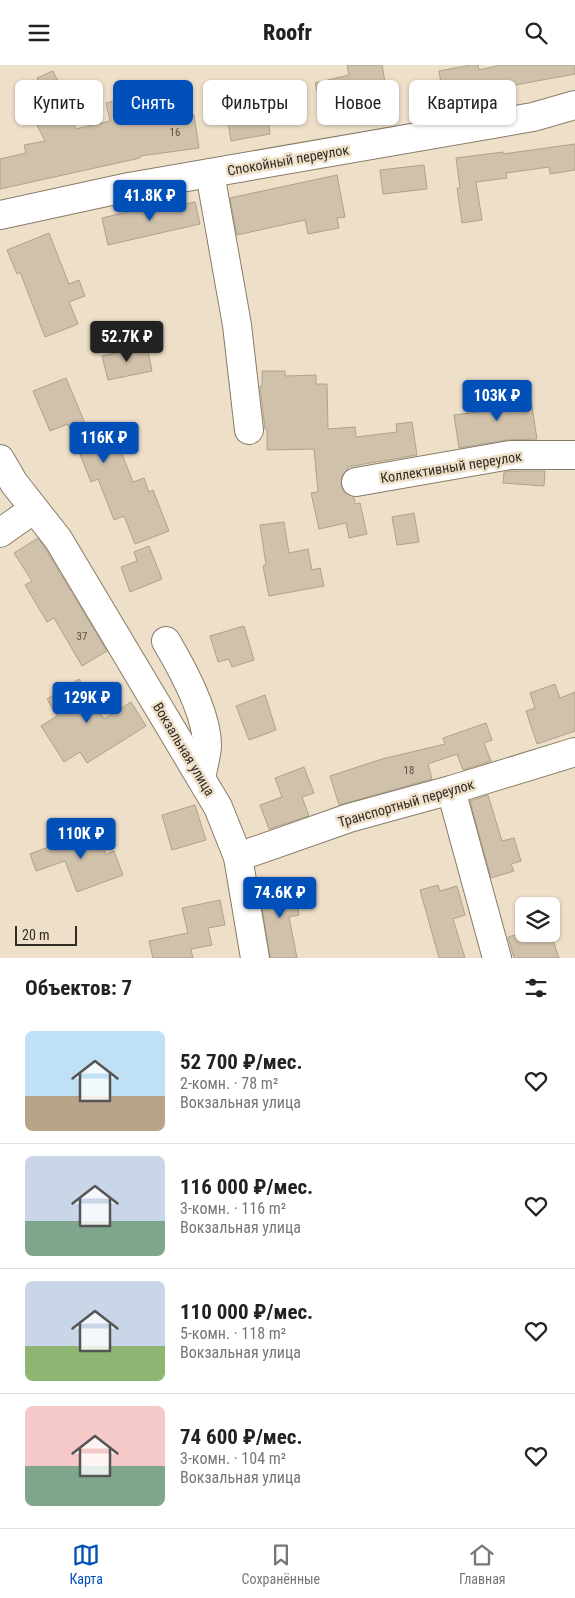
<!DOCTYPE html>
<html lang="ru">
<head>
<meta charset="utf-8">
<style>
	body { margin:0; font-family:"Roboto Condensed",sans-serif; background:#f2f2f2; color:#222; height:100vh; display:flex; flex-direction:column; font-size:19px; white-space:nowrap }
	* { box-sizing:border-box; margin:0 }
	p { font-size:16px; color:#767676 }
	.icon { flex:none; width:28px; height:28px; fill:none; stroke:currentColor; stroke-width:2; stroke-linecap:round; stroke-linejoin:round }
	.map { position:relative; height:893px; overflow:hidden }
	.sheet { display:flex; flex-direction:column; background:#fff; flex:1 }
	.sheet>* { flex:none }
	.top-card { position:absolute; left:15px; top:15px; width:545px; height:45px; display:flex; gap:10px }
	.tools { position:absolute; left:515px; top:832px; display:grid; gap:10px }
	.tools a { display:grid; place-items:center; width:45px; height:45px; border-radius:8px; background:#fff; box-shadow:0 1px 4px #0004; font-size:25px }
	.scale { position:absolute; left:15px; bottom:12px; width:62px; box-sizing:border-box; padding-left:5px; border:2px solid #312b23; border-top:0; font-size:14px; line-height:18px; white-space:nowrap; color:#312b23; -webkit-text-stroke:4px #eedfc9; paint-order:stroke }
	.price { position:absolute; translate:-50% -42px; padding:0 11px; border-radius:5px; background:#0150ba; color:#fff; font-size:16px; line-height:32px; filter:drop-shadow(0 1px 2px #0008) }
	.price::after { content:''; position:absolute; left:50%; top:30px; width:15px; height:11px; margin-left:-8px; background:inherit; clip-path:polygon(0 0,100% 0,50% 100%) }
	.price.current { background:#222; color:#fff }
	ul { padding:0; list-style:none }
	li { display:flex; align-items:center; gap:15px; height:125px; padding:0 25px }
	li+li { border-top:1px solid #e0e0e0 }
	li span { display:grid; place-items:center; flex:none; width:140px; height:100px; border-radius:8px; color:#555 }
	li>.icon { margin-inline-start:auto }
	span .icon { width:60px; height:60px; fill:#fffc; stroke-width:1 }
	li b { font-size:21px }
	h2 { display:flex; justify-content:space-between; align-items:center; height:60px; padding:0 25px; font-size:21px }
	.chip { padding:0 18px; border-radius:8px; background:#fff; box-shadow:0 1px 4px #0004; font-size:18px; line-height:45px }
	.chip.current { background:#0150ba; color:#fff }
	header { display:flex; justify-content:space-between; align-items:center; height:65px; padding:0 25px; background:#fff; font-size:22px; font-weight:800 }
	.menu { display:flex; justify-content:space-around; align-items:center; height:70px; border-top:1px solid #e0e0e0; background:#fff; font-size:14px; color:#767676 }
	.menu a { display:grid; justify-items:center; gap:2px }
	.menu .current { color:#0150ba }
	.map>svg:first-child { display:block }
</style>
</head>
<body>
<header><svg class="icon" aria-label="menu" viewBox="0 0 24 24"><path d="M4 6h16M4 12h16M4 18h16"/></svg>Roofr<svg class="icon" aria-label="search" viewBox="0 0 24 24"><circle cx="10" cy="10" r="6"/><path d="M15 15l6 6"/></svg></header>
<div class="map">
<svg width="575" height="893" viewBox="0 0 575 893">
	<rect width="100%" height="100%" fill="#eedfc9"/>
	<g fill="#d0c1ab" stroke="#b0a18c">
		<polygon points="347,0 382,0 385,17 367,21 372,48 333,56 327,31 319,33 315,18 349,10"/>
		<polygon points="471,0 478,0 479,5 501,0 575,0 575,9 477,27 477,30 444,36 439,6"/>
		<polygon points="53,6 67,35 63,37 76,64 110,56 106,38 127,33 130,45 168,40 169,47 181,45 182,51 194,50 199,83 140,91 140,93 0,124 0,94 26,88 24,80 45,76 22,30 41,21 37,13"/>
		<polygon points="260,39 262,48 267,47 270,69 231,76 226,45"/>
		<polygon points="575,79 575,105 550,109 549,102 506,108 507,113 476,117 482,155 462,158 457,123 460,123 456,93 503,87 503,89"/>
		<polygon points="424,100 427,124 383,129 380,105"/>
		<polygon points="337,110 345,152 337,153 339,163 308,169 305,155 237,170 230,133"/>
		<polygon points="183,136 184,139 195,137 200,159 108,180 102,153 140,144 141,146"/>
		<polygon points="49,168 69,219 79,215 85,231 69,237 78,259 45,272 20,207 17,209 7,185"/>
		<polygon points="147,281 152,306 108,315 102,291"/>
		<polygon points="262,306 285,306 285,311 316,310 316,319 327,319 328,364 355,362 356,372 397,367 396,359 412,357 417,390 347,402 348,404 342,411 341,419 344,427 354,432 355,439 360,438 367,469 349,473 346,458 319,464 311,428 318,427 314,384 267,385 267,364 265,364 260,321 262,321"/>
		<polygon points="66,313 89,368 110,359 133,417 144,413 149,427 153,425 169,466 135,479 124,451 114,455 98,414 91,417 68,359 50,366 33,326"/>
		<polygon points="530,329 537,374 507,375 459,383 454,350 485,346 483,337"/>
		<polygon points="511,406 545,406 544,421 503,418 504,407"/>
		<polygon points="414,448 419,477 397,480 392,452"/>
		<polygon points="284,457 289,488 308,484 312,505 320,503 324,521 269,531 263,501 266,500 260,460"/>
		<polygon points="38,473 45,483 107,586 82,601 54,553 47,557 25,520 32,516 14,488"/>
		<polygon points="149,481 162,514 130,527 121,502 137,496 134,487"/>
		<polygon points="244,561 254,595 232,602 229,594 218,597 210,571"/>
		<polygon points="79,614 104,654 131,637 146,661 87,698 80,687 64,697 41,661 57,651 47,634"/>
		<polygon points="555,619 560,633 575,627 575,666 537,679 526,646 535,643 530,628"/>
		<polygon points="265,630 276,665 249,675 236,641"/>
		<polygon points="486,658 492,675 484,678 491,696 463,705 457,689 428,699 432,714 339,740 330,711 382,694 445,679 443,673"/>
		<polygon points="304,702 314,728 302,732 309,751 269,764 260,740 282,732 275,713"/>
		<polygon points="488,730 502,776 514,773 521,796 511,799 514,806 491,813 470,736"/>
		<polygon points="195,740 206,775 172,785 162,750"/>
		<polygon points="96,764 106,790 114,786 123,810 77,827 65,796 36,806 30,789"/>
		<polygon points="293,817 299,850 289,852 297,893 270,893 260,830 268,828 267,821"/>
		<polygon points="438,820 440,826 457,821 465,850 453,854 465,893 439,893 420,825"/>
		<polygon points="220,835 225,860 208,863 212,880 191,884 193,893 153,893 149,876 188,868 182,843"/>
		<polygon points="519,869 551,869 559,893 514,893 508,872"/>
	</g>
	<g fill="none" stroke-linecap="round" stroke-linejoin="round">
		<defs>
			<g id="minor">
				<polyline points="210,108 237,260 249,365"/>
				<polyline points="0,150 129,122 533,52 575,40"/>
				<polyline points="0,394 14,418 58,474 218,742 238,792 255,893"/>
				<polyline points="356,417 510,390 575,390"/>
				<polyline points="0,468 34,444"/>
				<path d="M 166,576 C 182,603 208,650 207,682 C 206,692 203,703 201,713"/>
				<polyline points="451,725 497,893"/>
				<polyline points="238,792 349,753 451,725 575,687"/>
			</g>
		</defs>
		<use href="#minor" stroke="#887b67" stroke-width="30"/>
		<use href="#minor" stroke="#fff" stroke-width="28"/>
	</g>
	<g text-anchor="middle" stroke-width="5" stroke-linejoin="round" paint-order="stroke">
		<g font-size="11" fill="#595045">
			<text x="175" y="71">16</text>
			<text x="82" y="575">37</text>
			<text x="409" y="709">18</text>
		</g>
		<g font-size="14" fill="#312b23" stroke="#eedfc9">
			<text transform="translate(288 95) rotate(-10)" y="5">Спокойный переулок</text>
			<text transform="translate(451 402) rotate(-9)" y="5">Коллективный переулок</text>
			<text transform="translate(184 684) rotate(59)" y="5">Вокзальная улица</text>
			<text transform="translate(406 738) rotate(-16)" y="5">Транспортный переулок</text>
		</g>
	</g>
</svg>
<div class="tools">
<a><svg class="icon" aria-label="layers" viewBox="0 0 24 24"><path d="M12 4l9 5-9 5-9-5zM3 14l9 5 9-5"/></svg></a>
</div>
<div class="scale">20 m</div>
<b class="price" style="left:150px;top:157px">41.8K ₽</b>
<b class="price current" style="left:127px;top:298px">52.7K ₽</b>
<b class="price" style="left:497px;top:357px">103K ₽</b>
<b class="price" style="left:104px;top:399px">116K ₽</b>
<b class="price" style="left:87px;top:659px">129K ₽</b>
<b class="price" style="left:81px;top:795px">110K ₽</b>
<b class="price" style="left:280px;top:854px">74.6K ₽</b>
<div class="top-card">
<a class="chip">Купить</a>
<a class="chip current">Снять</a>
<a class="chip">Фильтры</a>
<a class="chip">Новое</a>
<a class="chip">Квартира</a>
</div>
</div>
<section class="sheet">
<h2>Объектов: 7<svg class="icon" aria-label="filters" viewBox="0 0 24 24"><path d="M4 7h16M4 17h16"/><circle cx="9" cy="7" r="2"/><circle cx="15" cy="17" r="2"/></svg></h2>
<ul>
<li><span style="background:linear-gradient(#bfe0f5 65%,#b9a48a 0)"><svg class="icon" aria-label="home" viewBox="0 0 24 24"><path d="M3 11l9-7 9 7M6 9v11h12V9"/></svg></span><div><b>52 700 ₽/мес.</b><p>2-комн. · 78 m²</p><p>Вокзальная улица</p></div><svg class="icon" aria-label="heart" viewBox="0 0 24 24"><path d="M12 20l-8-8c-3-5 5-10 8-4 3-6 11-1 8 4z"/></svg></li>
<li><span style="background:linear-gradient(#c9d6e8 65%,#7fa58c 0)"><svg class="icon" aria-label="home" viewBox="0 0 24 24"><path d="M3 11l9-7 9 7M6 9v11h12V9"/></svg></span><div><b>116 000 ₽/мес.</b><p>3-комн. · 116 m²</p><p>Вокзальная улица</p></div><svg class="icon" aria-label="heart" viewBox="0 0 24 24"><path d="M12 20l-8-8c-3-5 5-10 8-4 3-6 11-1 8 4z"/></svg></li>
<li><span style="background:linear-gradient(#c9d6e8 65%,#8fb573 0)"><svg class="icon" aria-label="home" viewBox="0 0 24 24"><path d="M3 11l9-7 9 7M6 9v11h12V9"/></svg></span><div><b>110 000 ₽/мес.</b><p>5-комн. · 118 m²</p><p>Вокзальная улица</p></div><svg class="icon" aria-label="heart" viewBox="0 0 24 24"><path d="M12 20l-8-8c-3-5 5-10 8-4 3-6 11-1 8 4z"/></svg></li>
<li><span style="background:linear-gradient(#f6c9c9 60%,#7fa58c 0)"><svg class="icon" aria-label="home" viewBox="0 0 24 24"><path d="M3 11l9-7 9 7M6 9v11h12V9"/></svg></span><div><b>74 600 ₽/мес.</b><p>3-комн. · 104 m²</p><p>Вокзальная улица</p></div><svg class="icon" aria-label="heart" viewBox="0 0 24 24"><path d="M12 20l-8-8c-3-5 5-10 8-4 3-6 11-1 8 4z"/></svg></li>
</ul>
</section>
<nav class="menu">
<a class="current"><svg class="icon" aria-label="map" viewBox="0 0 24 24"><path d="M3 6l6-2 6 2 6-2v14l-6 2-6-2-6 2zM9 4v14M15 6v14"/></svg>Карта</a>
<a><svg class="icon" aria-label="saved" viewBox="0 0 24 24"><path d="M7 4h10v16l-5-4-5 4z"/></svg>Сохранённые</a>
<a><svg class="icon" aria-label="home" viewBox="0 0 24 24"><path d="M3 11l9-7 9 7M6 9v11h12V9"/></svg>Главная</a>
</nav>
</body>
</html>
